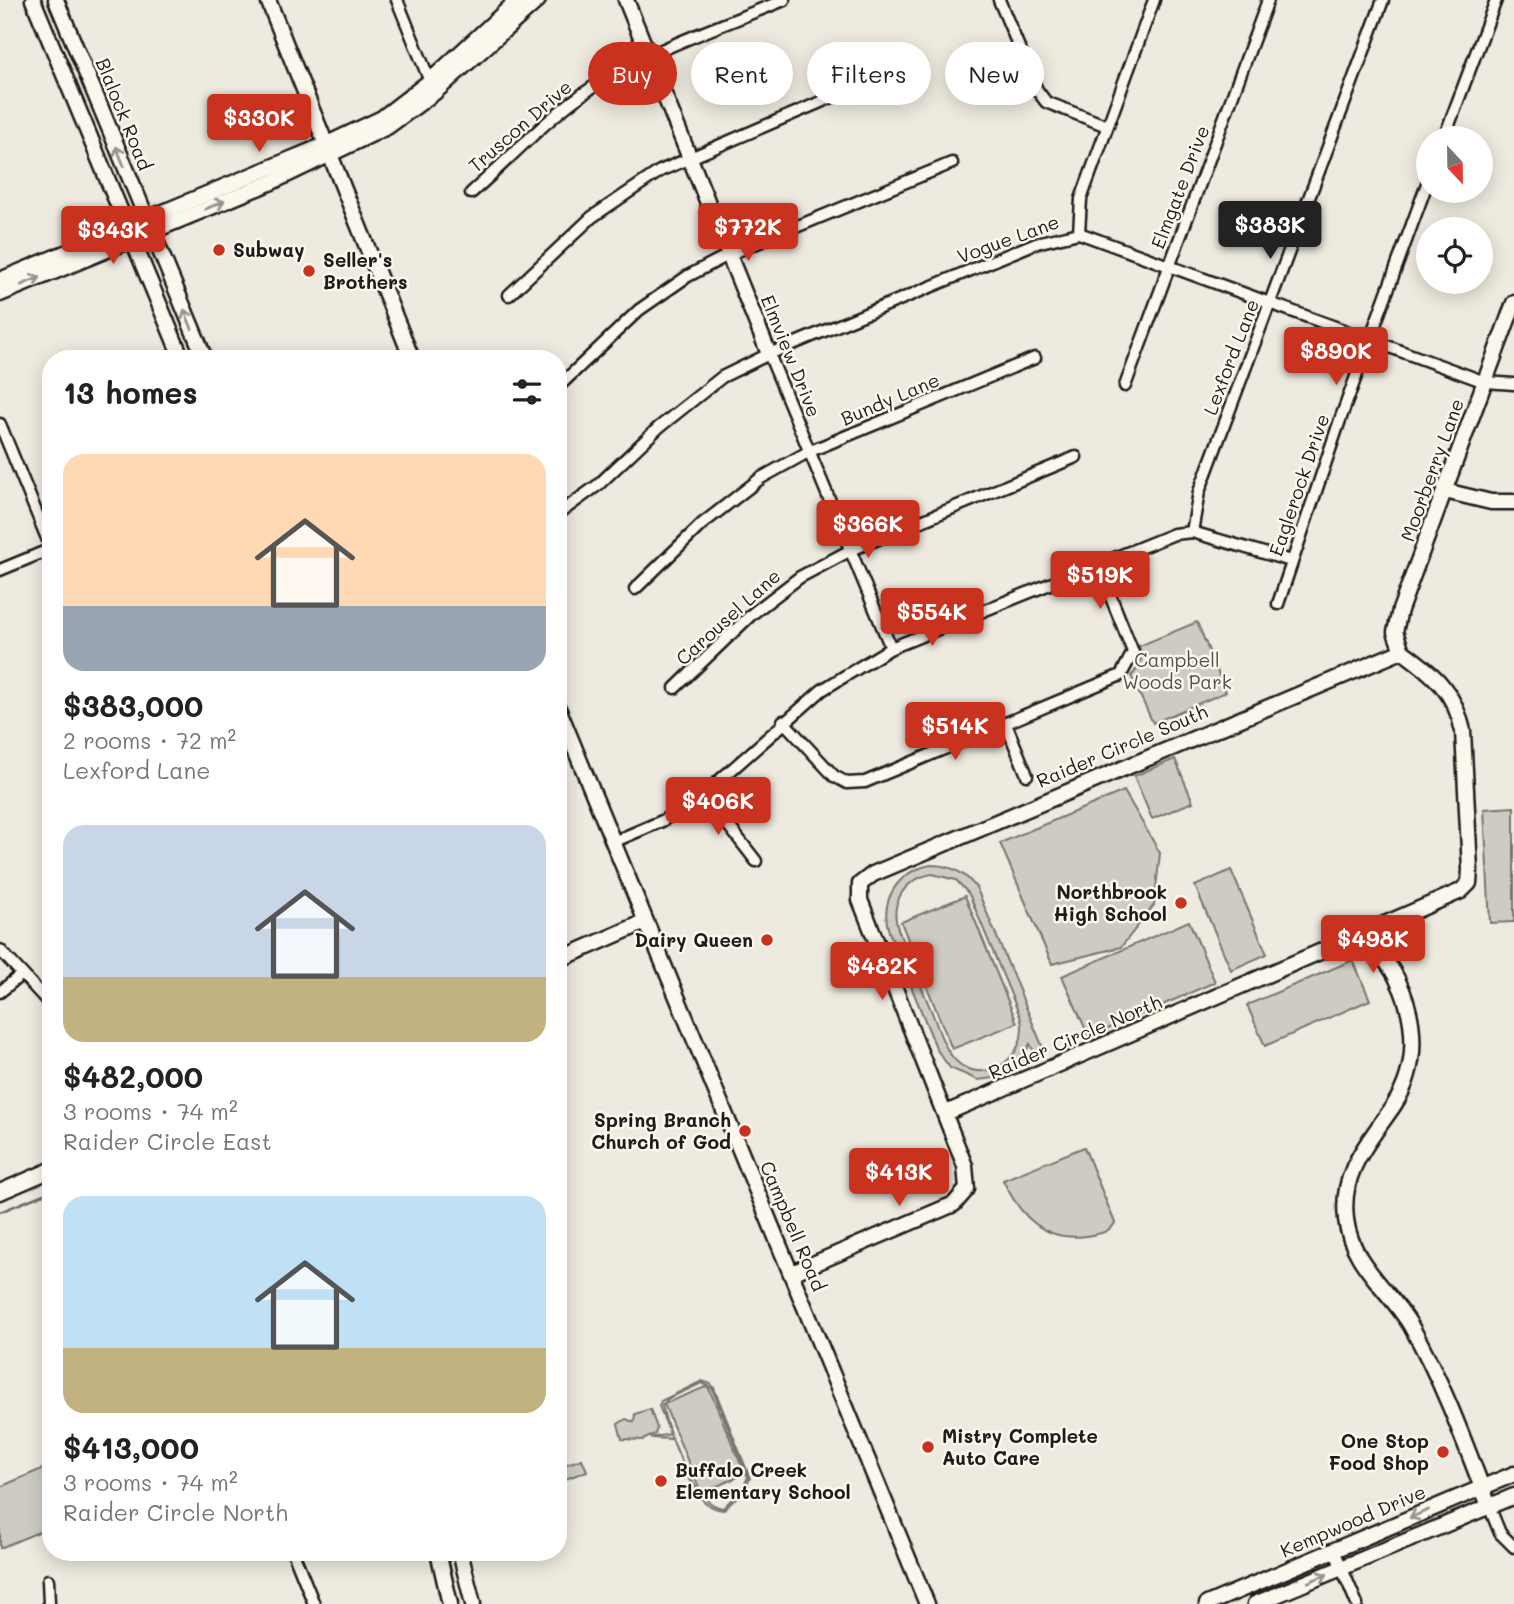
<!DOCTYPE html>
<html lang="en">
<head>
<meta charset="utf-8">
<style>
	body { margin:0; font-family:Mali,sans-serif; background:#f6f6f6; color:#222; height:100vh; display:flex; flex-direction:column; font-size:26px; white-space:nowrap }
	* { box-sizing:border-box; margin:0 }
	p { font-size:23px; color:#767676 }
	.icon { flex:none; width:38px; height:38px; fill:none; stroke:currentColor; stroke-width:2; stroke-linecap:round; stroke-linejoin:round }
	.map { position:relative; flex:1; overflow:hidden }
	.sheet { position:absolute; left:42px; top:350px; width:525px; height:1211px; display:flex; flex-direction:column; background:#fff; border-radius:28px; box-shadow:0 4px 18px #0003 }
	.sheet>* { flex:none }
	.hud { position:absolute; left:588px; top:42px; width:665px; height:63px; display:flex; gap:14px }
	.needle { width:46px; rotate:158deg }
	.buttons { position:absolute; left:1416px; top:126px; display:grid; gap:14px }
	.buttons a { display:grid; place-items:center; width:77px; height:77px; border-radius:50%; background:#fff; box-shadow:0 4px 18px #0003; font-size:35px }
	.price { position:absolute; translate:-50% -60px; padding:0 16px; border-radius:7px; background:#c8321e; color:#fff; font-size:23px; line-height:46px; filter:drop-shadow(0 2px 4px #0008) }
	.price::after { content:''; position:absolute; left:50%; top:42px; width:21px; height:16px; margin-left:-10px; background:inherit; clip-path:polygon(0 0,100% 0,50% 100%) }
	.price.current { background:#222; color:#fff }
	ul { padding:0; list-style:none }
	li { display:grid; align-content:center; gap:14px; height:371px; padding:0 21px }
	li span { display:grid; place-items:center; height:217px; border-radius:21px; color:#555 }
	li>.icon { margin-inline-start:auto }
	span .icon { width:126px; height:126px; fill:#fffc; stroke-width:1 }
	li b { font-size:30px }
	h2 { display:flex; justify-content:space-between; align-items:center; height:84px; padding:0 21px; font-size:30px }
	.tag { padding:0 24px; border-radius:32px; background:#fff; box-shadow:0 4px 18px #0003; font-size:24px; line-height:63px }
	.tag.current { background:#c8321e; color:#fff }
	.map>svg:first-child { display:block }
</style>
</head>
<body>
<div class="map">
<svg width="1514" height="1604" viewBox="0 0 1514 1604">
	<rect width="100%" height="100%" fill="#eeeadf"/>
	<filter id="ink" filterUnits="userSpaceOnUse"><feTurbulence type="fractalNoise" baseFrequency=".0143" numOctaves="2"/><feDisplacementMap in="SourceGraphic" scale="14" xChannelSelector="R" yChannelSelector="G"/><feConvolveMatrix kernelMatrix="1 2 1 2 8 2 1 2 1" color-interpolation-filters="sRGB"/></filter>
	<g filter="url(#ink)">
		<g fill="#ceccc2" stroke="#75746f" stroke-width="2" fill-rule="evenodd">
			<path d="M 1197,622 L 1226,692 L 1153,723 L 1131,676 C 1141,666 1143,659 1139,646 Z"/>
			<polygon points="1175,759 1193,802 1152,819 1134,776"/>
			<polygon points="1124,791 1160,853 1154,905 1121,947 1052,964 1000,843"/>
			<polygon points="1514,807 1514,922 1490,923 1484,809"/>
			<path d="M 931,865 C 951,865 966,873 977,889 L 1043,1048 L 1034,1052 L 1030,1044 L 1020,1063 L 1001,1077 L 978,1080 L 950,1068 L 937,1050 L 889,932 C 879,900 898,871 931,865 ZM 932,874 L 956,880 L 969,894 L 1020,1016 C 1033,1058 978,1093 951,1055 C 942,1044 938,1028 933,1015 C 921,986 909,958 898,929 C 889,902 905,879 932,874 Z"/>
			<polygon points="1231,870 1267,954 1231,970 1195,886"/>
			<polygon points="965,896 1017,1023 952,1049 901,922"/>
			<polygon points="1189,921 1215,982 1089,1037 1062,976"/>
			<polygon points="1353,960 1370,1000 1265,1046 1247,1005"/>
			<path d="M 1084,1147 L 1115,1223 C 1109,1233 1098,1234 1086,1236 C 1044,1242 1020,1216 1003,1180 Z"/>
			<path d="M 702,1381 L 711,1384 L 714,1388 L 750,1478 L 745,1489 L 724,1510 C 692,1508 684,1463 672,1439 L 650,1438 L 670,1434 L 659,1406 L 661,1401 ZM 702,1383 L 712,1388 L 748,1477 L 743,1488 L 723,1508 C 694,1506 668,1432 662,1406 L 669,1398 Z"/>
			<polygon points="708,1386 745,1474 701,1493 664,1404"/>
			<polygon points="650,1409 657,1428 655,1434 643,1440 622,1439 618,1424 626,1419 634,1422 635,1414"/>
			<polygon points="582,1459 587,1471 558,1482 558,1467"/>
			<polygon points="51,1465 51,1527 0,1548 0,1487"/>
		</g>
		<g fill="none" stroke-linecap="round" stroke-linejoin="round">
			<polyline stroke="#6f6d69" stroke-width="2.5" points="0,1212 51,1191"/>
			<defs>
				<g id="street">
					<polyline points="397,0 431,84"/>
					<polyline points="999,0 1037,90 1046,102 1107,126"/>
					<polyline points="1444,138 1496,0"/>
					<path d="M 471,193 C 512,157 547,117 593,87 C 651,49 720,27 784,0"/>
					<polyline points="1079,233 1081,199 1154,0"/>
					<polyline points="509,295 592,217 660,171 914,62"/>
					<polyline points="769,354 891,648"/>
					<polyline points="1125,386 1268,0"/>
					<polyline points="558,387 639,310 688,276 730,254 952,163"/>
					<polyline points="0,424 51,548"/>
					<polyline points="558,514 598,485 658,428 722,377 769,354 1036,243 1079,233 1485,382 1514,384"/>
					<polyline points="1192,532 1199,492 1383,0"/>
					<polyline points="0,570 51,549"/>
					<polyline points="635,589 702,524 761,478 808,452 1035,358"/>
					<polyline points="1278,604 1340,420 1428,181"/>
					<polyline points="675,688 752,614 800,577 849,551 1076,457"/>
					<polyline points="783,721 834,776 847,783 865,782 1121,675 1133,652 1098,565"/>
					<polyline points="1006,724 1027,775"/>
					<polyline points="704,794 756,861"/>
					<polyline points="613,842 662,821 704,794 822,690 891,648 1174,534 1192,532 1291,561"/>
					<polyline points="0,950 51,1005"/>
					<polyline points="0,992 22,974"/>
					<polyline points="1489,1506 1500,1533 1514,1547"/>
					<polyline points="1334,1550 1357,1604"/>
					<polyline points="293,1552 314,1604"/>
					<polyline points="48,1580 49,1604"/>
				</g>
				<g id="secondary">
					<polyline points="33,0 182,359"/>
					<polyline points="56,0 205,359"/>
					<polyline points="268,0 412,359"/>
					<polyline points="626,0 769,354"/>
					<polyline points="0,280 327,144 382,118 430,81 518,0"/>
					<polyline points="0,294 272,182 387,127 435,92 538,0"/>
					<polyline points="1445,491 1491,502 1514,502"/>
					<polyline points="1402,651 1395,632 1400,610 1514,303"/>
					<polyline points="558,708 927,1604"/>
					<path d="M 1362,932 C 1374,947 1389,962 1397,979 C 1417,1019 1419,1067 1394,1105 C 1369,1142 1340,1171 1346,1219 C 1351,1264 1390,1290 1411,1326 C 1443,1382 1466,1446 1489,1506"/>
					<polyline points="558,960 645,922"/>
					<path d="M 946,1113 L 1461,891 L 1469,883 L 1470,870 L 1463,731 C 1455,692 1434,674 1402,651"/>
					<polyline points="0,1192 51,1170"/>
					<polyline points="792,1273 954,1204 967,1189 965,1166 860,900 860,884 873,874 1402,651"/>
					<polyline points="438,1552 450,1604"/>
					<polyline points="460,1552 473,1604"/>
					<polyline points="1207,1604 1514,1474"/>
					<polyline points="1255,1604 1514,1496"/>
				</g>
			</defs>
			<use href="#street" stroke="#1c1c1c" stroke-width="15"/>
			<use href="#secondary" stroke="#1c1c1c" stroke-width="19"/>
			<use href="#street" stroke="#fbf7ec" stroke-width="10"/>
			<use href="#secondary" stroke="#fbf7ec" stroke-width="14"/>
		</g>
		<defs><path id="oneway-shaft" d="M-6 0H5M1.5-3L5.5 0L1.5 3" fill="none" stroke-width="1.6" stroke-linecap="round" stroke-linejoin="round" transform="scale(1.75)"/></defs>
		<g stroke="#97948e">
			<use href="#oneway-shaft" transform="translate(120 156) rotate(-112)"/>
			<use href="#oneway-shaft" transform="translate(215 205) rotate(-23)"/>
			<use href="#oneway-shaft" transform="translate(31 281) rotate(-23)"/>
			<use href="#oneway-shaft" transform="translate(188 319) rotate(-112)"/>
			<use href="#oneway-shaft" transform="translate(1419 1514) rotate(157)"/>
			<use href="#oneway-shaft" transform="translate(1318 1578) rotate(-23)"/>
		</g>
	</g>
	<g fill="#c8321e" stroke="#fbf7ec" stroke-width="2.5">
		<circle cx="219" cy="250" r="7"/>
		<circle cx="309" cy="271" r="7"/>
		<circle cx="1181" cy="903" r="7"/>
		<circle cx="767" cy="940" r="7"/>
		<circle cx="745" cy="1131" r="7"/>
		<circle cx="928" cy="1447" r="7"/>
		<circle cx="1443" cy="1452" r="7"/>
		<circle cx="661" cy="1481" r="7"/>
	</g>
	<g text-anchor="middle" stroke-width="5" stroke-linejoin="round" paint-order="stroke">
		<g font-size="19" fill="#1c1c1c" stroke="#fbf7ec">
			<text transform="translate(124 114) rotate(68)" y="7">Blalock Road</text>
			<text transform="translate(520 126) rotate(-41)" y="7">Truscon Drive</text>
			<text transform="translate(1180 187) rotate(-69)" y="7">Elmgate Drive</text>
			<text transform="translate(1008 239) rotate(-20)" y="7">Vogue Lane</text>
			<text transform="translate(791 356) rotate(68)" y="7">Elmview Drive</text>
			<text transform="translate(1231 357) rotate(-69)" y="7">Lexford Lane</text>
			<text transform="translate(890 399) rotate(-23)" y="7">Bundy Lane</text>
			<text transform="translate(1432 470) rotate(-70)" y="7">Moorberry Lane</text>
			<text transform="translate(1299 485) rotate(-71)" y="7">Eaglerock Drive</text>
			<text transform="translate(728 617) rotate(-42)" y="7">Carousel Lane</text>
			<text transform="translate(1122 746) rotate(-23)" y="7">Raider Circle South</text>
			<text transform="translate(1075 1037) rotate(-23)" y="7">Raider Circle North</text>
			<text transform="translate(793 1226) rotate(67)" y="7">Campbell Road</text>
			<text transform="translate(1353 1521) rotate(-23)" y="7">Kempwood Drive</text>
		</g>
		<g font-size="19" font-weight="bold" fill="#1c1c1c" stroke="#fbf7ec" text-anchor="start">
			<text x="233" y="257">Subway</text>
			<text x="323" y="267">Seller's<tspan x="323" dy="22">Brothers</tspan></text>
			<text x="1167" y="899" text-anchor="end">Northbrook<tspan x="1167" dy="22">High School</tspan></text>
			<text x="753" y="947" text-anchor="end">Dairy Queen</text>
			<text x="731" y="1127" text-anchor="end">Spring Branch<tspan x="731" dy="22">Church of God</tspan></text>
			<text x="942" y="1443">Mistry Complete<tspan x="942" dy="22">Auto Care</tspan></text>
			<text x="1429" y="1448" text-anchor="end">One Stop<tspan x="1429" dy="22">Food Shop</tspan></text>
			<text x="675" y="1477">Buffalo Creek<tspan x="675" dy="22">Elementary School</tspan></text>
		</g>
		<g font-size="19" fill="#51514e" stroke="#fbf7ec">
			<text x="1177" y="667">Campbell<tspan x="1177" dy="22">Woods Park</tspan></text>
		</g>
	</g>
</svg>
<div class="buttons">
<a><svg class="needle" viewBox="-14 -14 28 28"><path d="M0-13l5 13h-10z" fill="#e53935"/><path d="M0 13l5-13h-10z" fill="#767676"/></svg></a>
<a><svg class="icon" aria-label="locate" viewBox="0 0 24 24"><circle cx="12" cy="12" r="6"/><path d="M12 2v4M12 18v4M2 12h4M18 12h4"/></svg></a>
</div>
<b class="price" style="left:259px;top:154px">$330K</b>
<b class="price current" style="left:1270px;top:261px">$383K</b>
<b class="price" style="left:748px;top:263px">$772K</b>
<b class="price" style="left:113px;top:266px">$343K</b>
<b class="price" style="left:1336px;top:387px">$890K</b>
<b class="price" style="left:868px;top:560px">$366K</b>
<b class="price" style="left:1100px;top:611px">$519K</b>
<b class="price" style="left:932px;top:648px">$554K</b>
<b class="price" style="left:955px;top:762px">$514K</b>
<b class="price" style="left:718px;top:837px">$406K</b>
<b class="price" style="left:1373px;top:975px">$498K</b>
<b class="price" style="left:882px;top:1002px">$482K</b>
<b class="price" style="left:899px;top:1208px">$413K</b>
<div class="hud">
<a class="tag current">Buy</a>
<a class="tag">Rent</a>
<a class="tag">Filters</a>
<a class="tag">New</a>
</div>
<section class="sheet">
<h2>13 homes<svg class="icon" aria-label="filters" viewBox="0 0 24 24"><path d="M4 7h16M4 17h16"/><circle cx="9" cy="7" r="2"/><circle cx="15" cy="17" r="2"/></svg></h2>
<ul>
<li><span style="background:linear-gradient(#ffd9b3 70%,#9aa5b1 0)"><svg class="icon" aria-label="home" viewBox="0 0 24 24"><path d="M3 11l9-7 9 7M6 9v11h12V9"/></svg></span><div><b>$383,000</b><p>2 rooms · 72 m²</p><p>Lexford Lane</p></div></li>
<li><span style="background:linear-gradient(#c9d6e8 70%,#c2b280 0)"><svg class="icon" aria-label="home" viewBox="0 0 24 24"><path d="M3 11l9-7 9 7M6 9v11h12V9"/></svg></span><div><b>$482,000</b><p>3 rooms · 74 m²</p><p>Raider Circle East</p></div></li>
<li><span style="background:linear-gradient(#bfe0f5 70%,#c2b280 0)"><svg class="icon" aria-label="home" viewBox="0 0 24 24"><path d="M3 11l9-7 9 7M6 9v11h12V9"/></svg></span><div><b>$413,000</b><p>3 rooms · 74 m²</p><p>Raider Circle North</p></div></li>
</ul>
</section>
</div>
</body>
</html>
